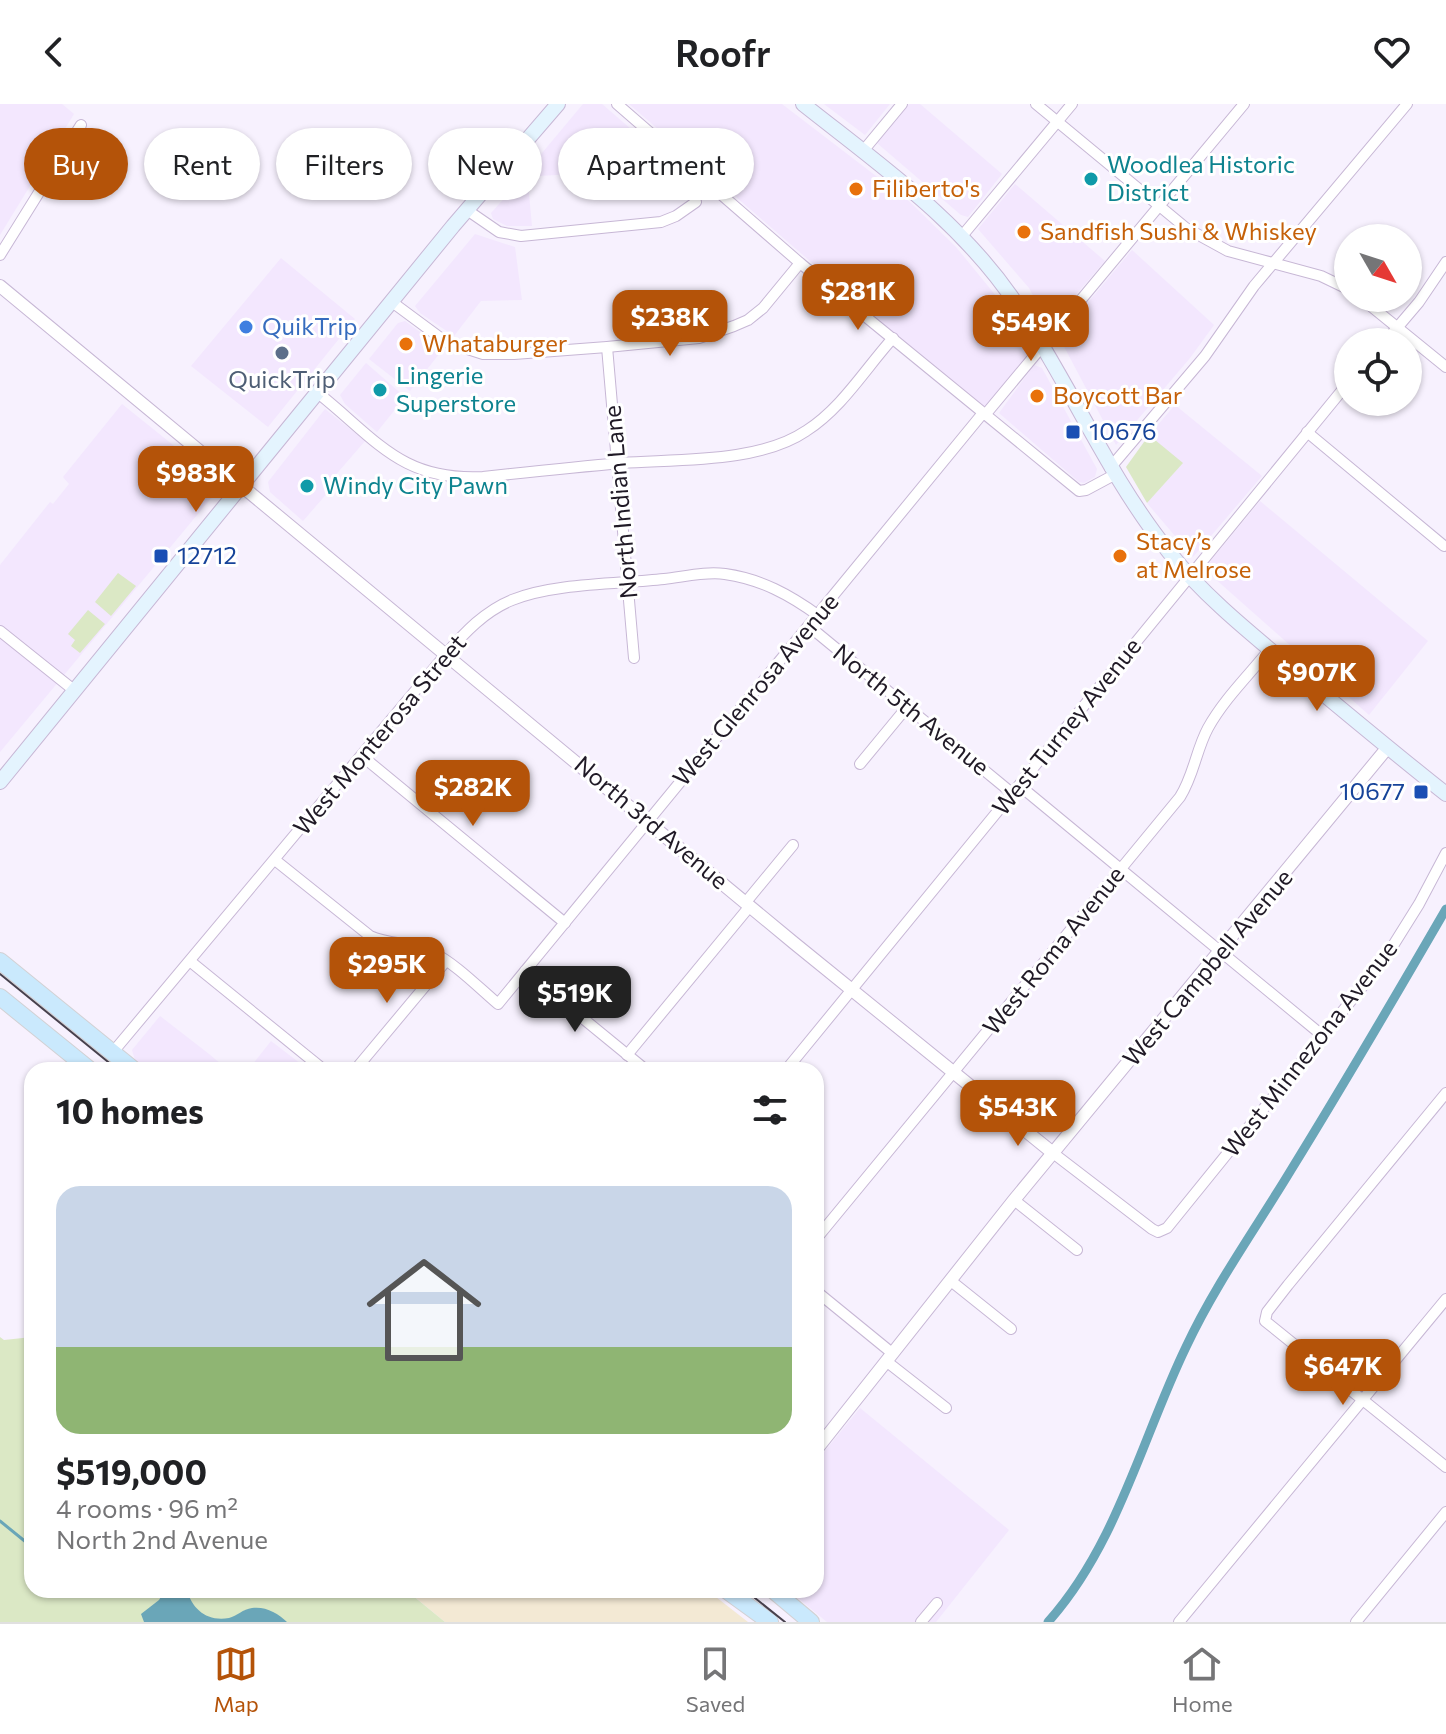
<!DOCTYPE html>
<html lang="en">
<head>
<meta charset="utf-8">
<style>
	body { margin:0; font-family:Commissioner,sans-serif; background:#f2f2f2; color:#202124; height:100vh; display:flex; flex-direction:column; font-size:30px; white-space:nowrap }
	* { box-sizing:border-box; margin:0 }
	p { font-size:26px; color:#757577 }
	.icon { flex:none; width:44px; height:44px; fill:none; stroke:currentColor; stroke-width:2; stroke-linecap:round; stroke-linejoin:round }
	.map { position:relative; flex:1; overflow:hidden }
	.side { position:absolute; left:24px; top:958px; width:800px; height:536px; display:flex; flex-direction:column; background:#fff; border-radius:24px; box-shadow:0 2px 6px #0004 }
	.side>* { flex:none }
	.top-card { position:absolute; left:24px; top:24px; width:800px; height:72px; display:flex; gap:16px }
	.needle { width:52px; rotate:129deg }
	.controls { position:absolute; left:1334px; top:120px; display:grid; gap:16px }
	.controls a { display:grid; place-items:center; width:88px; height:88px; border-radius:50%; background:#fff; box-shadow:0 2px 6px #0004; font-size:40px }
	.price { position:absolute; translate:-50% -68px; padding:0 18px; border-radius:16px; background:#b45309; color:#fff; font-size:26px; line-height:52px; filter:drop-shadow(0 2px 4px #0008) }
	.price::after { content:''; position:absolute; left:50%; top:48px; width:24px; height:18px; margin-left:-12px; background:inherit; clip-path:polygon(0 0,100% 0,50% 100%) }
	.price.selected { background:#222; color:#fff }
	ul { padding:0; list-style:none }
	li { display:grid; align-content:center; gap:16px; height:424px; padding:0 32px }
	li span { display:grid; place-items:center; height:248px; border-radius:24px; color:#555 }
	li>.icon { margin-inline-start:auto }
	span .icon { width:144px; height:144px; fill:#fffc; stroke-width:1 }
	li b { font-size:34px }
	h2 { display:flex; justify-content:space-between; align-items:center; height:96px; padding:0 32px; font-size:34px }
	.pill { padding:0 28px; border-radius:36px; background:#fff; box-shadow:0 2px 6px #0004; font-size:28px; line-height:72px }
	.pill.selected { background:#b45309; color:#fff }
	header { display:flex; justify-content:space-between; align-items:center; height:104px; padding:0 32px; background:#fff; font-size:36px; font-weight:600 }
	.tabs { display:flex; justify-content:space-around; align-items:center; height:112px; border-top:2px solid #e0e0e0; background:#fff; font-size:22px; color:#757577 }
	.tabs a { display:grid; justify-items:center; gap:4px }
	.tabs .selected { color:#b45309 }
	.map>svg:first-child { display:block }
</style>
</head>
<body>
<header><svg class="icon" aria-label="back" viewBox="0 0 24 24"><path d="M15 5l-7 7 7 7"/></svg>Roofr<svg class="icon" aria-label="heart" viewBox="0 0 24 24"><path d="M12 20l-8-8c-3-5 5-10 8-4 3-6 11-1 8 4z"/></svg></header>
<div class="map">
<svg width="1446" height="1518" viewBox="0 0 1446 1518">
	<rect width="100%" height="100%" fill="#f7f1fe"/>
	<g fill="#f3e7fe">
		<polygon points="0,0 62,0 74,10 0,131"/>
		<polygon points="583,0 602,0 676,64 522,73"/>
		<polygon points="629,0 782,0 910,98 956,143 997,193 1029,240 1030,244 1027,256 987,302 983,302 857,198"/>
		<polygon points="824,0 890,0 865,31"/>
		<polygon points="909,0 920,0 1002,70 968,113 961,111 877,39"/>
		<polygon points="528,79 532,122 507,122 493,115 491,109 517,80"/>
		<polygon points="1015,80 1105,157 1049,222 1029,184 978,125"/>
		<polygon points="475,130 515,143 522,196 481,197 454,232 420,209 415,202"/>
		<polygon points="1132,146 1214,221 1190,254 1116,341 1059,233"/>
		<polygon points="281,154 355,215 268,323 191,262"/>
		<polygon points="405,217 443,245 410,287 369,255 398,219"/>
		<polygon points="366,259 405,293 377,328 345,300 340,291"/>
		<polygon points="1034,261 1042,264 1097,365 1095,373 1084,379 1079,378 999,309"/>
		<polygon points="122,300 214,374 217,387 0,648 0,461 50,398 53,400 69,380 63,373"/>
		<polygon points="1175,301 1262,372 1193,453 1147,399 1182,360 1149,331"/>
		<polygon points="325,305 365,337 326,382 329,387 303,417 270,388 268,378"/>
		<polygon points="1260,397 1428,537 1369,611 1204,465"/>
		<polygon points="160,912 209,950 228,966 148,966 135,956 132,946"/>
		<polygon points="271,937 309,966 248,966"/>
		<polygon points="860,1304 1009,1426 936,1518 827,1518 788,1486 816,1486 816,1358"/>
	</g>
	<polygon fill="#f3e9d4" points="406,1486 707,1486 748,1518 445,1518"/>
	<g fill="#dbe8c5">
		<polygon points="1149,331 1183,359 1147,399 1126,363"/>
		<polygon points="118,469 136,482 111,512 95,498"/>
		<polygon points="88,506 105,520 80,549 71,542 75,536 68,530"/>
		<polygon points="0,1233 4,1236 32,1233 32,1486 406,1486 445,1518 0,1518"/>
	</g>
	<path fill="#6aa6b8" d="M 165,1486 L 187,1486 C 192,1505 207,1518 229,1514 C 237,1512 243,1505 252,1504 C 265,1502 278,1509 287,1518 L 144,1518 L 141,1510 L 159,1496 Z"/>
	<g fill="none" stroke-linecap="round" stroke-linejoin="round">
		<polyline stroke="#6aa6b8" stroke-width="3" points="0,1417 32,1443"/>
		<path stroke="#6aa6b8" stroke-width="9" d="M 1048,1518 C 1117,1441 1142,1334 1186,1243 C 1215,1181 1256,1124 1291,1066 C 1344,980 1395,893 1446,805"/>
		<defs>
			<g id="minor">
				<polyline points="617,0 800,159 1079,387 1086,386 1114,371"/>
				<polyline points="1036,0 1186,124 1228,147 1321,172 1348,185"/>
				<polyline points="863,47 902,0"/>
				<polyline points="467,106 499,128 521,132 661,118 676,112 696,98"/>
				<polyline points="962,132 1072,0"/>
				<polyline points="0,151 81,21"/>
				<polyline points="1361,194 1446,263"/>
				<polyline points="392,198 446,238 483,250 514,250 607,243 699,234 734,222 748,216 763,204 800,159"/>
				<polyline points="1385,238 1419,198 1446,158"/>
				<polyline points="607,243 634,554"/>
				<path d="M 318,289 C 377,336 401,377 483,373 C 529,368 576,363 622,359 C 678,355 759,359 806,327 C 842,304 865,265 893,234"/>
				<polyline points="985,311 1244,0"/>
				<polyline points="1307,328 1444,442"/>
				<polyline points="1110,364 1205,252 1254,182 1407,0"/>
				<polyline points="810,523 1013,690"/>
				<polyline points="0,527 75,587"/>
				<polyline points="362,652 565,819"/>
				<polyline points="860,660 907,603"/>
				<polyline points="1020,682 1323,932"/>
				<path d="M 275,756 L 370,832 C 390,841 412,838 432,848 C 456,860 478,883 498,900 L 983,309"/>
				<polyline points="746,798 793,741"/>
				<polyline points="191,858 324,966"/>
				<polyline points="525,867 646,966"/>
				<path d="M 113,948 L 446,550 C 465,528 485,507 512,496 C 553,479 619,480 664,475 C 683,473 706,467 725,470 C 761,475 790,491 819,512"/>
				<polyline points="627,951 750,802"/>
				<polyline points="355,966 446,857"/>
				<polyline points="786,966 1348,279"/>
				<polyline points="1446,989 1288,1181 1267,1208 1265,1217 1446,1363"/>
				<polyline points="1053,1049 1152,1125 1158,1128 1167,1124 1384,856 1419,800 1446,749"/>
				<polyline points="1014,1096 1077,1146"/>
				<path d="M 816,1135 L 1180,693 C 1194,671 1196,646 1208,624 C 1224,595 1249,571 1270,545"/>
				<polyline points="951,1177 1011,1225"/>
				<polyline points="816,1187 892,1249"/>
				<polyline points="886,1257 946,1304"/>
				<polyline points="921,1518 937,1499"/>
				<polyline points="1179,1518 1446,1195"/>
				<polyline points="1356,1518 1446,1408"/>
			</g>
			<g id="tertiary">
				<polyline points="0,182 794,839 1053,1049"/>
				<polyline points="816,1346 1014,1096 1388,643"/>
			</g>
			<g id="secondary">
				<path d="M 803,0 C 880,61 962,118 1017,201 C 1071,282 1108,372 1169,448 C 1204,492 1249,528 1292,564 C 1343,606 1394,649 1446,690"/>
				<polyline points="0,678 453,122 558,0"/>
			</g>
			<g id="primary">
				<polyline points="0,857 134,966"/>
				<polyline points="0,893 90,966"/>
				<polyline points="726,1486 770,1518"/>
				<polyline points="773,1486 811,1518"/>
			</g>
		</defs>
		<use href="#minor" stroke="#c7b7d5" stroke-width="12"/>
		<use href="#tertiary" stroke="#c7b7d5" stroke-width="14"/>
		<use href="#secondary" stroke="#c7b7d5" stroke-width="16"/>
		<use href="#primary" stroke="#d2d1d4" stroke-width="18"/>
		<use href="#minor" stroke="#fff" stroke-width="10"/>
		<use href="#tertiary" stroke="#fff" stroke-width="12"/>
		<use href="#secondary" stroke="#e4f4fe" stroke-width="14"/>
		<use href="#primary" stroke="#cae9fd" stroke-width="16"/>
		<g stroke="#47414d" stroke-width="2">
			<polyline points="0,870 118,966"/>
			<polyline points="745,1486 785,1518"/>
		</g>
	</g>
	<g fill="#0f9aa8" stroke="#fff" stroke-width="3">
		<circle cx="1091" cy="75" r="8"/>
		<circle cx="380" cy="286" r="8"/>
		<circle cx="307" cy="382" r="8"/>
	</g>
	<g fill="#e8710a" stroke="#fff" stroke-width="3">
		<circle cx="856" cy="85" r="8"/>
		<circle cx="1024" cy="128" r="8"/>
		<circle cx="406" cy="240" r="8"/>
		<circle cx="1037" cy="292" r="8"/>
		<circle cx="1120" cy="452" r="8"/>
	</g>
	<circle fill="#3f7fe0" stroke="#fff" stroke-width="3" cx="246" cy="223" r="8"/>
	<circle fill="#5c6f8a" stroke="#fff" stroke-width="3" cx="282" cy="249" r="8"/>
	<g fill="#1a4fb4" stroke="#fff" stroke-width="3">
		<rect x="1065" y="320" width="16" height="16" rx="4"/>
		<rect x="153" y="444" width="16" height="16" rx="4"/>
		<rect x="1413" y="680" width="16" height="16" rx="4"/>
	</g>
	<g text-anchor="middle" stroke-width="6" stroke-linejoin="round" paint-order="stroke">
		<g font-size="24" fill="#0d838f" stroke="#fff" text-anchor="start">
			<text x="1107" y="69">Woodlea Historic<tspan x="1107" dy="28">District</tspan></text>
			<text x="396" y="280">Lingerie<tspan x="396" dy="28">Superstore</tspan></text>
			<text x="323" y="390">Windy City Pawn</text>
		</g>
		<g font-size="24" fill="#c56008" stroke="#fff" text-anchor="start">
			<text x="872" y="93">Filiberto's</text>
			<text x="1040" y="136">Sandfish Sushi &amp; Whiskey</text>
			<text x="422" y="248">Whataburger</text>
			<text x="1053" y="300">Boycott Bar</text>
			<text x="1136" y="446">Stacy’s<tspan x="1136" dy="28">at Melrose</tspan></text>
		</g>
		<g font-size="24" fill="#366cbe" stroke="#fff" text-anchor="start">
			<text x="262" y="231">QuikTrip</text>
		</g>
		<g font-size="24" fill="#4e5e75" stroke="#fff">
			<text x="282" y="284">QuickTrip</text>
		</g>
		<g font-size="24" fill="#164399" stroke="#fff" text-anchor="start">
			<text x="1089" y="336">10676</text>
			<text x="177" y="460">12712</text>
			<text x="1405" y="696" text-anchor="end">10677</text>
		</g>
		<g font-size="24" fill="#201a26" stroke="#fff">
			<text transform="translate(621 398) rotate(-95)" y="8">North Indian Lane</text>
			<text transform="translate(756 586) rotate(-50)" y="8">West Glenrosa Avenue</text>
			<text transform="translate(911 606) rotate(39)" y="8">North 5th Avenue</text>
			<text transform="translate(1067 623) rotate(-51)" y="8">West Turney Avenue</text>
			<text transform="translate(380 631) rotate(-50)" y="8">West Monterosa Street</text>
			<text transform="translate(651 719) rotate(40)" y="8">North 3rd Avenue</text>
			<text transform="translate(1054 847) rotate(-51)" y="8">West Roma Avenue</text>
			<text transform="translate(1208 864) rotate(-50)" y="8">West Campbell Avenue</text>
			<text transform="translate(1310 945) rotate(-52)" y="8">West Minnezona Avenue</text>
		</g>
	</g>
</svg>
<div class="controls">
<a><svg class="needle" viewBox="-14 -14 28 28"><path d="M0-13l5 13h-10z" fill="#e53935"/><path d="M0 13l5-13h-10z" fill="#757577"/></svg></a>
<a><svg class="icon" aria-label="locate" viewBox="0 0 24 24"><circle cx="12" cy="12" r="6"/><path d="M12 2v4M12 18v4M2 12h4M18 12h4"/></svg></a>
</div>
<b class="price" style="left:858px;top:228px">$281K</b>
<b class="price" style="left:670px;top:254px">$238K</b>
<b class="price" style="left:1031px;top:259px">$549K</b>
<b class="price" style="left:196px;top:410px">$983K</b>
<b class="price" style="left:1317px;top:609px">$907K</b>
<b class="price" style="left:473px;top:724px">$282K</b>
<b class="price" style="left:387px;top:901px">$295K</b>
<b class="price selected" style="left:575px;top:930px">$519K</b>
<b class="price" style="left:1018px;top:1044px">$543K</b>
<b class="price" style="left:1343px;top:1303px">$647K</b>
<div class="top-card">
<a class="pill selected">Buy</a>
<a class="pill">Rent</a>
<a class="pill">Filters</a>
<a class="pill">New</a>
<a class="pill">Apartment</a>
</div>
<section class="side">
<h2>10 homes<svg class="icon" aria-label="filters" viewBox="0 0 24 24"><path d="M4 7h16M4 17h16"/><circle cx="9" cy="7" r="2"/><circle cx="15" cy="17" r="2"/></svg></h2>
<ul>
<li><span style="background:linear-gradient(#c9d6e8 65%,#8fb573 0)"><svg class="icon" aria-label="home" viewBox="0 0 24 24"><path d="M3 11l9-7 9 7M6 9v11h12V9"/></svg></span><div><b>$519,000</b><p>4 rooms · 96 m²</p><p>North 2nd Avenue</p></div></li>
</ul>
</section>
</div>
<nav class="tabs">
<a class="selected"><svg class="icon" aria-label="map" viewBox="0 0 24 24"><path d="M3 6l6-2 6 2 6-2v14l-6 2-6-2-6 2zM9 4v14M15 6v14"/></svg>Map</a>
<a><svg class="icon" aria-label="saved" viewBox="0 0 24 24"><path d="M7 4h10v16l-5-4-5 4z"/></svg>Saved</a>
<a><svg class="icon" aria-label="home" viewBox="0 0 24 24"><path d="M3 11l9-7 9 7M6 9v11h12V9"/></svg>Home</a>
</nav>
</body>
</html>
